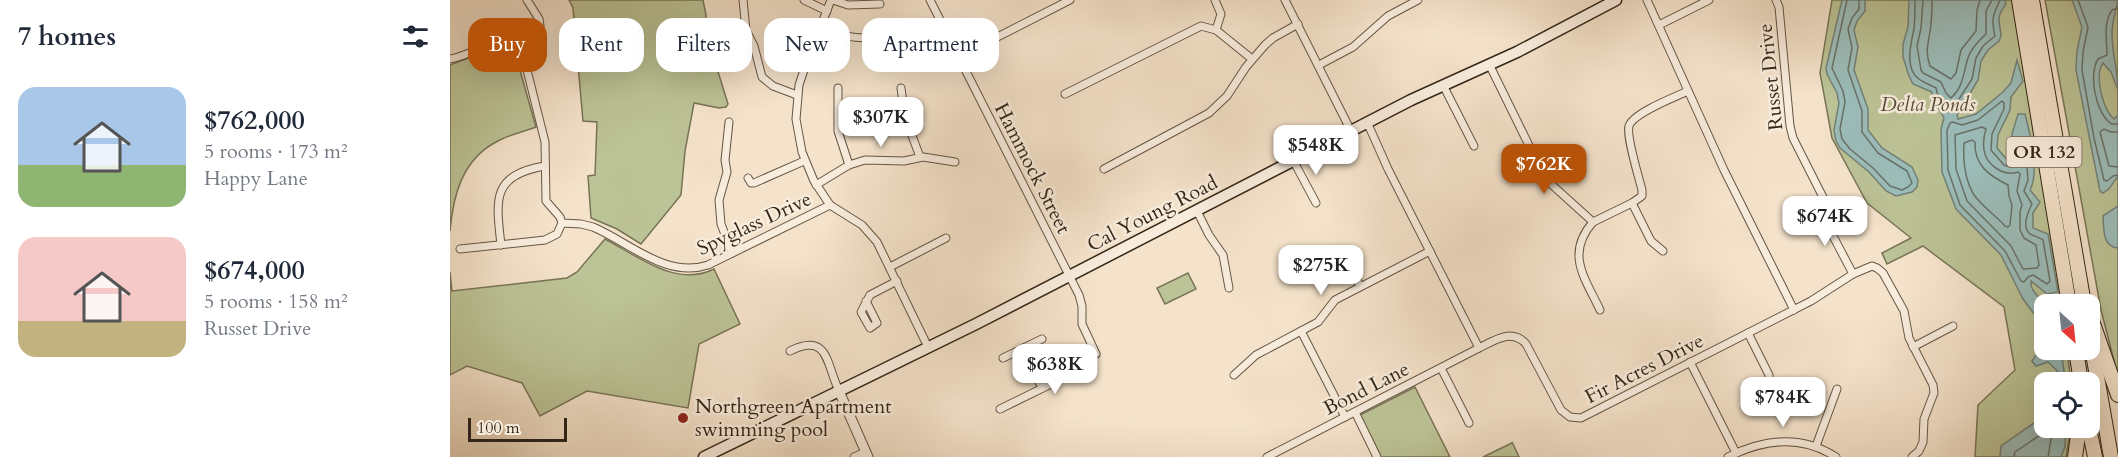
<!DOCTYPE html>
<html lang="en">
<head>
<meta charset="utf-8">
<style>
	body { margin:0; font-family:Cardo,serif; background:#f2f2f3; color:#1f2937; height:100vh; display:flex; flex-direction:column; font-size:22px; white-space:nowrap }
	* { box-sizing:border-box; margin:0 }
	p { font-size:20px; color:#747a83 }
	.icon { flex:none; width:33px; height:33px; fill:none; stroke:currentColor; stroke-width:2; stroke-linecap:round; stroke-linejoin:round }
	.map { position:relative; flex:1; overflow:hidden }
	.panel { display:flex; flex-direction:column; background:#fff; width:450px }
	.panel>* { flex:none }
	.top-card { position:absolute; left:18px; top:18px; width:570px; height:54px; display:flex; gap:12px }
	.needle { width:39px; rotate:153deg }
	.fabs { position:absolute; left:1584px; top:294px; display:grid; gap:12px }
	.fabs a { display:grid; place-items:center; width:66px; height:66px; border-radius:12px; background:#fff; box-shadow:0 6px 24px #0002; font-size:30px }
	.scale { position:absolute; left:18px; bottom:15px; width:99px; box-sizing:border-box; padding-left:6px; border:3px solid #342616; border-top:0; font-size:16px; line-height:21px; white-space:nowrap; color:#342616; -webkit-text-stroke:4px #f8ecdd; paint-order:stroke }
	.price { position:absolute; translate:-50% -51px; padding:0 14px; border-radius:12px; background:#fff; color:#222; font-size:20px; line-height:39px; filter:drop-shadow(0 2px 3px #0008) }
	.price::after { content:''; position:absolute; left:50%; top:36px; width:18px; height:14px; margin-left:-9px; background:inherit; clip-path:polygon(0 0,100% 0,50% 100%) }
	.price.selected { background:#b45309; color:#fff }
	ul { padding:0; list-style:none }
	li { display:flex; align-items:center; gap:18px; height:150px; padding:0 18px }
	li span { display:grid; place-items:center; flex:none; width:168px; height:120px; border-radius:18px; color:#555 }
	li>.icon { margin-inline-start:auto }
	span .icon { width:72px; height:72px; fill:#fffc; stroke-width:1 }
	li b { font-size:26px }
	h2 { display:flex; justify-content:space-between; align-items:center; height:72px; padding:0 18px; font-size:26px }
	.pill { padding:0 21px; border-radius:18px; background:#fff; box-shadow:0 6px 24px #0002; font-size:21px; line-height:54px }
	.pill.selected { background:#b45309; color:#fff }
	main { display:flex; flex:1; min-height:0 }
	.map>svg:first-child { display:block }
</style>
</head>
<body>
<main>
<section class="panel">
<h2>7 homes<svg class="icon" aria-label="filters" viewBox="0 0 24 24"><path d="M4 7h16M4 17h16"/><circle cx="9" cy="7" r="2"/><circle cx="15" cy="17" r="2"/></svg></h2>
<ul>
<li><span style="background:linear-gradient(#a9c7e8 65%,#8fb573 0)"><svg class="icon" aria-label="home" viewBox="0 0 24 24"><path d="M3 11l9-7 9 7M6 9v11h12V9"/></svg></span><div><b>$762,000</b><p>5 rooms · 173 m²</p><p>Happy Lane</p></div></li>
<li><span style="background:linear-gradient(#f6c9c9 70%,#c2b280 0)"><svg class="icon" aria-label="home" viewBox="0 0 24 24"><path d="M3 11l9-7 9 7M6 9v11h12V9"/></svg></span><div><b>$674,000</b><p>5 rooms · 158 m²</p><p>Russet Drive</p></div></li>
</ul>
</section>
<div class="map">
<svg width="1668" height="457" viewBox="0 0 1668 457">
	<rect width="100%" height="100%" fill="#f4e2ca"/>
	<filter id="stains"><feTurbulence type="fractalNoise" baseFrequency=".00333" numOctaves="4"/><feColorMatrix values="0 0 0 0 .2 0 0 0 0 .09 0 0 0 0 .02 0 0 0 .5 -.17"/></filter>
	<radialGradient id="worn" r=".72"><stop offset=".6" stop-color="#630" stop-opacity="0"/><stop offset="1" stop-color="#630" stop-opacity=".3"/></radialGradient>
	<g fill="#bcc396" stroke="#787456" stroke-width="1.5">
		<polygon points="119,0 253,0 256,15 255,30 278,104 276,107 269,108 244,103 235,151 231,195 191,244 167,229 141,218 138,176 145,175 147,122 133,121 123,8"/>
		<polygon points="1382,0 1562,0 1612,304 1594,304 1594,350 1617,350 1621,382 1594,382 1594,428 1621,428 1616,457 1525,457 1528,405 1565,370 1554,307 1473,246 1437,264 1432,253 1461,238 1417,203 1382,138 1370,73"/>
		<polygon points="1595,0 1668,0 1668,376 1651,310"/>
		<path d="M 42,49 L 54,49 L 67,60 L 86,127 C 73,132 58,135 46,142 C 12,160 3,196 0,231 L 0,65 Z"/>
		<path d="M 155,239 C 188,256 226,288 264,269 L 290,324 L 249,344 L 238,408 L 137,391 L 90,416 L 72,383 L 17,366 L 0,375 L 0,272 L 2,291 L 117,278 L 127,272 Z"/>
		<polygon points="738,273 746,289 715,304 707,288"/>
		<polygon points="965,387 1000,457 931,457 910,415"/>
		<polygon points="1062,442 1069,457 1033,457 1062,443"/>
	</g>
	<g fill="#9cbdba" stroke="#728178" stroke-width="1.5">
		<polygon points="1392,0 1415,0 1415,11 1407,21 1404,30 1408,47 1404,70 1418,109 1418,130 1432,148 1462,167 1468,180 1467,187 1462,192 1446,196 1436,191 1419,172 1390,148 1386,141 1384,130 1389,103 1387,93 1377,74 1376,68"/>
		<path d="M 1459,0 L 1555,0 L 1556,4 C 1545,18 1550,21 1551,36 L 1549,41 L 1538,50 L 1531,61 L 1528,80 L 1507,115 L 1508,119 L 1526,114 L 1553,92 L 1561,83 L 1567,60 L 1573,81 L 1561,97 L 1560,110 L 1548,135 L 1547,148 L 1558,161 L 1564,157 L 1562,134 L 1568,114 L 1575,114 C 1580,134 1590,171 1580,190 L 1590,202 L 1583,213 L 1583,228 L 1598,234 L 1608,292 L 1597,294 L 1581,281 C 1580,292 1590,297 1596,304 L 1594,327 L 1573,299 L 1551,255 L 1506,209 L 1492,172 L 1491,129 L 1494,118 L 1485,101 L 1481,100 L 1482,92 L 1463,84 L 1459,76 L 1453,57 L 1453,44 L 1458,27 Z"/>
		<path d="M 1622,0 L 1668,0 C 1666,11 1662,22 1662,33 C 1662,54 1668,71 1668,90 L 1661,72 L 1653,63 C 1644,75 1653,110 1664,119 L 1668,115 L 1668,176 L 1659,189 L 1653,193 L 1650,191 L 1626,70 L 1627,51 L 1632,27 Z"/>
		<path d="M 1668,206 L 1668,248 C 1652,247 1654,228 1653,216 Z"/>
		<polygon points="1594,348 1611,350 1615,378 1598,362 1586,366 1582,361 1589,351"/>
		<polygon points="1594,416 1594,428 1616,428 1615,447 1611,457 1550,457 1551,446"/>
	</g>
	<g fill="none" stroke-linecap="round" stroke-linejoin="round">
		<g stroke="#687268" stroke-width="1.5">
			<polyline points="1397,0 1382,68 1393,91 1395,102 1390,129 1392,139 1400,149 1423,168 1440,186 1452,190 1458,187 1462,183 1457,171 1428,153 1412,132 1412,111 1398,70 1402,48 1398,29 1402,18 1409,9 1409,0"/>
			<path d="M 1465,0 C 1465,9 1465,20 1464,29 C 1461,43 1454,69 1469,79 C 1474,83 1481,85 1486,88 L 1488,96 L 1500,113 L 1522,79 L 1526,58 L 1533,46 L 1545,36 C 1541,19 1543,15 1550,0"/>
			<path d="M 1473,0 L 1471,28 L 1467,46 L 1471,70 L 1473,73 L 1491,82 L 1496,93 L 1501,98 C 1514,86 1513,73 1518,58 C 1521,48 1529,41 1536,34 L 1536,11 L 1542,0"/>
			<path d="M 1482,0 C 1482,10 1482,21 1480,31 C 1478,45 1475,52 1480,66 L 1501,79 L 1506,73 L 1511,50 L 1526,31 L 1527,10 L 1530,0"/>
			<polyline points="1628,0 1638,27 1633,52 1632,70 1644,138 1654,180 1657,181 1663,176 1668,175"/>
			<path d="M 1668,8 L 1662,10 C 1653,23 1657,40 1657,55 L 1648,59 C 1638,75 1646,115 1662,124 L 1668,124"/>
			<path d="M 1552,101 L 1554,103 L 1554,109 L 1542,134 L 1541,150 L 1554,165 L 1560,167 L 1570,158 L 1570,141 L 1572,139 L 1575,141 L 1578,180 L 1574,191 L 1582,204 C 1578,211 1572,226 1579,233 C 1582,236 1589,237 1593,240 L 1600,281 L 1597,284 L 1583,275 L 1578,277 L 1574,282 L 1571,281 L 1555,251 L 1510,205 L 1498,170 L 1497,130 L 1500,123 L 1503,122 L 1512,125 L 1528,120 Z"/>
			<path d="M 1532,127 L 1536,129 C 1534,135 1533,143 1534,150 C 1536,165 1554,177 1568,172 L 1570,174 L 1567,191 L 1572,205 L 1570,212 L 1570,230 L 1574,238 L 1586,245 L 1589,265 L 1587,268 L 1573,269 L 1561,246 L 1517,201 L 1506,169 L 1505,135 Z"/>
			<polyline points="1668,132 1661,132 1654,129 1650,132 1659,166 1668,167"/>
			<path d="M 1522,140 L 1525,142 C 1524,166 1540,176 1558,185 L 1559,196 L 1562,205 L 1560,225 L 1558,227 L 1555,226 C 1546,216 1532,206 1524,195 C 1515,180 1513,159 1514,143 Z"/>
			<polyline points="1564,457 1565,452 1599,429 1602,433 1598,457"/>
		</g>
		<defs>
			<g id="minor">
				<polyline points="293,0 296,30 304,46 312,77 323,86 347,95"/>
				<polyline points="354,0 377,11"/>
				<polyline points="381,0 357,61 349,85 346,119 352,152 364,181 380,205 412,225 427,242 478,347"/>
				<polyline points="383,0 398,5 430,4"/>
				<polyline points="480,0 629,295 632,306 632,324 646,354 617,369 601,384 550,409"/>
				<polyline points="765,0 771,14 766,30"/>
				<polyline points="835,0 901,131"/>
				<polyline points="1197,0 1274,170 1344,310"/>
				<polyline points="1326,0 1329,7 1340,126 1343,138 1381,213 1383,236 1403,274 1422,266 1427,268 1433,273 1454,311 1459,338 1483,385 1484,393 1474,419 1473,442 1469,451 1462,457"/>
				<polyline points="1209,25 1259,0"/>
				<path d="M 370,27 C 397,39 413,40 443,35"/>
				<polyline points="69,50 90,26 89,19 77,0"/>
				<path d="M 0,59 C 24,56 62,22 75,62 L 95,142 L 96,201 L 110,217 L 112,223 L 131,224 L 143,227 C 179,242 216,279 258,265 L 380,205"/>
				<path d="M 1039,64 L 1093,174 L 1101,184 L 1143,222 C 1115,254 1135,278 1150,310"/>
				<polyline points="869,65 903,47 938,16 968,0"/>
				<polyline points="514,66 514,59 520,51 620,0"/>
				<polyline points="993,85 1024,146"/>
				<polyline points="388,88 388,131 399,165"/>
				<polyline points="451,88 455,117 470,157"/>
				<polyline points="615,94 751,26 766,30 802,59"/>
				<polyline points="279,122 275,160 277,172 269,200 271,224 282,253"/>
				<polyline points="917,122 938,169 1029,348"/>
				<polyline points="843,160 866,203"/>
				<polyline points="654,169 759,113 777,96 796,67 815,45 823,38 848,24"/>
				<polyline points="298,178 301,183 304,183 354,161"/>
				<polyline points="366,185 399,165 415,160 454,161 473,157 505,162"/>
				<polyline points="1182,203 1201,241 1213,251"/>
				<polyline points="747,211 759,235 773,255 779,288"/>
				<path d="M 1143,222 L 1182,203 L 1192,196 L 1192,190 C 1189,178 1176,136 1179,126 C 1183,113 1225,97 1238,91"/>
				<path d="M 51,245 C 46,200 41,175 95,166"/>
				<polyline points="10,249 95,240 107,234 112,223"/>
				<polyline points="896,258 910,286"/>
				<polyline points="440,267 496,238"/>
				<polyline points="416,301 427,323 420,328 411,312 420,295 447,281"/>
				<polyline points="851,331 895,417"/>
				<polyline points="1298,333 1319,375 1319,380 1316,382"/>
				<polyline points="1463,347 1503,326"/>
				<polyline points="573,348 592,388"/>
				<path d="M 340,351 C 379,332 376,364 389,391"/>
				<polyline points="553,358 592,339"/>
				<polyline points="1240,362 1286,453"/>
				<polyline points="991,368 1019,423"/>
				<polyline points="784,375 806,355 868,322 885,300 980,251"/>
				<polyline points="905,412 927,457"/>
				<polyline points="1366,446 1387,389"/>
				<polyline points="404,457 415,452"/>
				<path d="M 817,457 L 1029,348 C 1045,340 1062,328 1076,344 L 1111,410 L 1120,417 L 1131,418 L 1361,301 L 1403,274"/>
				<path d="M 1278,457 C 1314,439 1351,434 1386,457"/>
			</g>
			<polyline id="tertiary" points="389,391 418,457"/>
			<polyline id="secondary" points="254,457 526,324 961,100 1067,52 1166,0"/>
			<g id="motorway">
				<polyline points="1569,0 1619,304"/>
				<polyline points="1582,0 1634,304"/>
				<polyline points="1640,315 1668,395"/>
				<polyline points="1640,336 1661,457"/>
				<polyline points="1626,350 1631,382"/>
				<polyline points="1639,428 1645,457"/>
				<polyline points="1625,457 1629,428"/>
			</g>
		</defs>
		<use href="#minor" stroke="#645543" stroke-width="9"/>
		<use href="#tertiary" stroke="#645543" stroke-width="11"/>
		<use href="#secondary" stroke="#342616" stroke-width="13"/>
		<use href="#motorway" stroke="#342616" stroke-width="16"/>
		<use href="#minor" stroke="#f8ecdd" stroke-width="7"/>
		<use href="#tertiary" stroke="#f8ecdd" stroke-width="9"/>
		<use href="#secondary" stroke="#f8ecdd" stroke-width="10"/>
		<use href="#motorway" stroke="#f4e2ca" stroke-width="14"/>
	</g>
	<circle fill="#8f2418" stroke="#f8ecdd" stroke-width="2" cx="233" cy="418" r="6"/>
	<g text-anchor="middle" stroke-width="5" stroke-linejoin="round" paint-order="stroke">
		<rect fill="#f8ecdd" stroke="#6f6152" stroke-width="1.5" x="1556.5" y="137" width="75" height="30" rx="4.5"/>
		<g font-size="18" font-weight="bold" fill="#342616">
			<text x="1594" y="158">OR 132</text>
		</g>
		<g font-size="20" fill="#342616" stroke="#f8ecdd">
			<text transform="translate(1320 77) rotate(-96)" y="7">Russet Drive</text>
			<text transform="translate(583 168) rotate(63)" y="7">Hammock Street</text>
			<text transform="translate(702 213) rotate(-27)" y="7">Cal Young Road</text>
			<text transform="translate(304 223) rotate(-25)" y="7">Spyglass Drive</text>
			<text transform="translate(1194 368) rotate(-27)" y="7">Fir Acres Drive</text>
			<text transform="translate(916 388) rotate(-27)" y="7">Bond Lane</text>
		</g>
		<g font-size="20" font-style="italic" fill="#564d36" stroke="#f8ecdd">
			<text x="1478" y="111">Delta Ponds</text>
		</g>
		<g font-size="20" fill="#342616" stroke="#f8ecdd" text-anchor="start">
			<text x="245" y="413">Northgreen Apartment<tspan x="245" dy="23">swimming pool</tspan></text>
		</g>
	</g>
	<rect width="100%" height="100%" filter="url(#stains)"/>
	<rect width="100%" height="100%" fill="url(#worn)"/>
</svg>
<div class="fabs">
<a><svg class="needle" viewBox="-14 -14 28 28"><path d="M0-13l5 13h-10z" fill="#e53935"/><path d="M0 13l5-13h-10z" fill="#747a83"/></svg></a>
<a><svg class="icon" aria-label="locate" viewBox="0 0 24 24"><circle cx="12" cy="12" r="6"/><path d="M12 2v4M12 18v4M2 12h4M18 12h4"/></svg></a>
</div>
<div class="scale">100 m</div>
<b class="price" style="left:431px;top:148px">$307K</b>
<b class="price" style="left:866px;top:176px">$548K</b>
<b class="price selected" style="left:1094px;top:195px">$762K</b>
<b class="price" style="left:1375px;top:247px">$674K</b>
<b class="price" style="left:871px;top:296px">$275K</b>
<b class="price" style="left:605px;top:395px">$638K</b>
<b class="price" style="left:1333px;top:428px">$784K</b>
<div class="top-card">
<a class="pill selected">Buy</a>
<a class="pill">Rent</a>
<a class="pill">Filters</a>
<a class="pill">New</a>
<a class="pill">Apartment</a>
</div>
</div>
</main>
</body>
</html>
